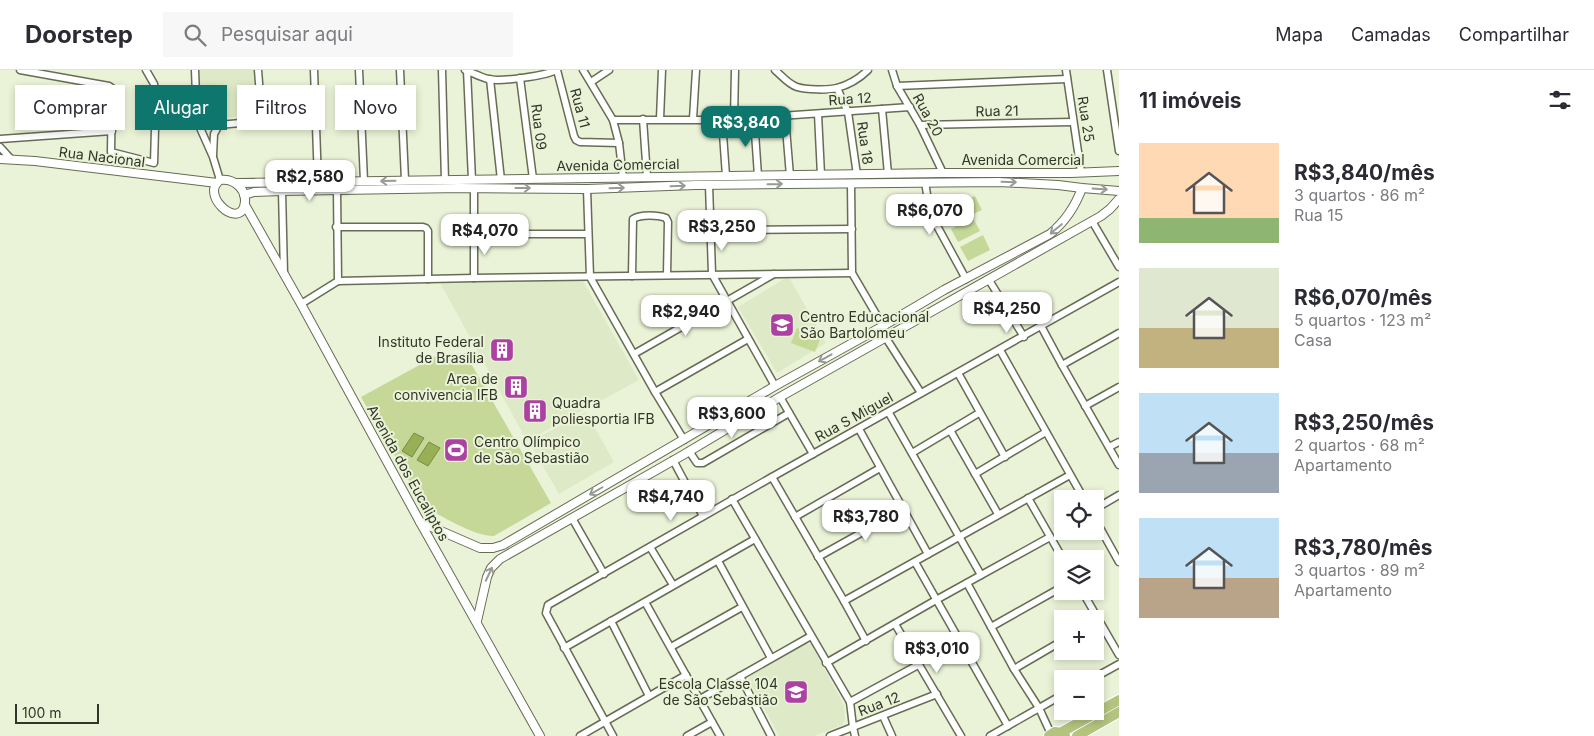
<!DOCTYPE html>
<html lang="pt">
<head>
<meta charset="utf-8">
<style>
	body { margin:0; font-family:Inter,sans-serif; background:#f7f7f7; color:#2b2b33; height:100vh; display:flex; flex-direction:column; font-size:19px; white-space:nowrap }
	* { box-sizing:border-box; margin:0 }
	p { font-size:16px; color:#7c7c81 }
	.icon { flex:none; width:28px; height:28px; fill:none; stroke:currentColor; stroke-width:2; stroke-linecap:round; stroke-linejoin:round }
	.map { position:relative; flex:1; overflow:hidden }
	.side { display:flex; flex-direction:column; background:#fff; width:475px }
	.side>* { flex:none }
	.top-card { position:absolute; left:15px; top:15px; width:475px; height:45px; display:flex; gap:10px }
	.buttons { position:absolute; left:1054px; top:420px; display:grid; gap:10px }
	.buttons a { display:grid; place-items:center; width:50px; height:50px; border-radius:0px; background:#fff; box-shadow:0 2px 8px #0003; font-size:25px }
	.scale { position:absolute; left:15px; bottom:12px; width:84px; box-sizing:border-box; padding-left:5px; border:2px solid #32352a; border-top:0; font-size:14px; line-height:18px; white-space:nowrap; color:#32352a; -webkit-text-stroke:4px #eaf3d7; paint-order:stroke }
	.price { position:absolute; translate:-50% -42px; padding:0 11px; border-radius:10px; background:#fff; color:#222; font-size:16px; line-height:32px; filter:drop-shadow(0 1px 2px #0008) }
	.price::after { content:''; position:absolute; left:50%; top:30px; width:15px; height:11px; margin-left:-8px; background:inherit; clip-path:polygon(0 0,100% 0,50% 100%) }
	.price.on { background:#0f766e; color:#fff }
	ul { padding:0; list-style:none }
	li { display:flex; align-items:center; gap:15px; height:125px; padding:0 20px }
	li span { display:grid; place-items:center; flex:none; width:140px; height:100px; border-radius:0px; color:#555 }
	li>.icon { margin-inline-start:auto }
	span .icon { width:60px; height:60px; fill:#fffc; stroke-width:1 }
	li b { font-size:21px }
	h2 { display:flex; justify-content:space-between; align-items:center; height:60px; padding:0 20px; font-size:21px }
	.chip { padding:0 18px; border-radius:0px; background:#fff; box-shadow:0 2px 8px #0003; font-size:18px; line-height:45px }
	.chip.on { background:#0f766e; color:#fff }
	header { display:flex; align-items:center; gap:30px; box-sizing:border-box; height:70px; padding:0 25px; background:#fff; border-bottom:1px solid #e1e1e2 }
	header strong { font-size:24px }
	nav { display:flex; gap:28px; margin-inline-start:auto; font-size:18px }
	.search { width:350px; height:45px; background:#f7f7f7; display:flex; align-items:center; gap:12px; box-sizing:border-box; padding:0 18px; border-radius:0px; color:#7c7c81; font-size:19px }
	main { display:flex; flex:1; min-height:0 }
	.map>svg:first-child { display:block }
</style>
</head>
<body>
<header>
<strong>Doorstep</strong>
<div class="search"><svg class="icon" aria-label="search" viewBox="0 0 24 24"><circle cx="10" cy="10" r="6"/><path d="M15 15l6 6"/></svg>Pesquisar aqui</div>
<nav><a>Mapa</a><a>Camadas</a><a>Compartilhar</a></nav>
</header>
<main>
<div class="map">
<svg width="1119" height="666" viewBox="0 0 1119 666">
	<rect width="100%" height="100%" fill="#eaf3d7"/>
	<g fill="#deeac7">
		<polygon points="198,0 256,0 259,45 198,50"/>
		<polygon points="784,209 790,209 826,273 777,303 738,237"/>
		<polygon points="439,211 583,211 639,310 527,371"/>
		<polygon points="586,342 614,392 559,424 529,372"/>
		<polygon points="805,574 811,574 844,635 845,650 842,655 814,666 779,666 748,609 750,605"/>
	</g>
	<g fill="#c5d898">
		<polygon points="975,126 982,140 959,150 952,136"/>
		<polygon points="973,148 980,161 958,172 951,159"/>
		<polygon points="983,165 990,180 968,191 960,177"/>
		<polygon points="797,258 821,267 815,282 791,273"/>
		<path d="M 465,283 L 551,433 L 494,466 C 476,467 438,445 423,435 L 361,327 L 436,286 Z"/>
	</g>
	<g fill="#97af55" stroke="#798a48">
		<polygon points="414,363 424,368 412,387 402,381"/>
		<polygon points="429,372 440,378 428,396 417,390"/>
	</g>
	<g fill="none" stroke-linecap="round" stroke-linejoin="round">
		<defs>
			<g id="minor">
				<polyline points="20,0 109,16 112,18 111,82 154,93 156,25 154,14 146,0"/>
				<polyline points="195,0 197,51 213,87 220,110"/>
				<polyline points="258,0 262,51"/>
				<polyline points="314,0 318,112"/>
				<polyline points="359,0 364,111"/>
				<polyline points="400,0 405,110"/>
				<polyline points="442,0 445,111"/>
				<path d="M 465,0 C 473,3 480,7 488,9 C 500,12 545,6 556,0"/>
				<polyline points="467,0 472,110"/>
				<polyline points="557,0 574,66 576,70 580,72 619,73"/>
				<polyline points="583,0 613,50 619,73 623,108"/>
				<path d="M 775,0 C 782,6 788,14 797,17 C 806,20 829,20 837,18 C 848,15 860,8 868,0"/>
				<polyline points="892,0 897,16 920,55 943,103"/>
				<polyline points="1066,0 1081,102"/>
				<polyline points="1107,0 1119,81"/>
				<polyline points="520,8 533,109"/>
				<polyline points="490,9 501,110"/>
				<polyline points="591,12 609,0"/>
				<polyline points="897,16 1067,9"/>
				<polyline points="837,18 848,42 857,105"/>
				<polyline points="882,39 888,104"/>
				<polyline points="818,44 821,105"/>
				<polyline points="785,46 790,106"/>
				<polyline points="754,48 758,106"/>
				<polyline points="643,49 647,107"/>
				<polyline points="660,49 662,0"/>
				<polyline points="693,49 696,0"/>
				<polyline points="734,49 735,0"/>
				<polyline points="613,50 722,50 910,37"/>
				<polyline points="722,50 726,106"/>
				<polyline points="198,55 219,55 316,46"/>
				<polyline points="920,55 1073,52"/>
				<polyline points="0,69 112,61"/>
				<polyline points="0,77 11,89"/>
				<polyline points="213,85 214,64 219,55"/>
				<polyline points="925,112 930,143 966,209"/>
				<polyline points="851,113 852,203 883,256"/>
				<polyline points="709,115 712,204 775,316"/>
				<polyline points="587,119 590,207 655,322 684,370"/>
				<polyline points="337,120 338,211"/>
				<polyline points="282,121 284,204"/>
				<polyline points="1092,151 1119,197"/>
				<polyline points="336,157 423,157 426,158 428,161 428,209"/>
				<polyline points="711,160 852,159"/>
				<polyline points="474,164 588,164"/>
				<path d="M 632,206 L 633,149 C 641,144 658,145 666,148 L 668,152 L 667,205"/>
				<polyline points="474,208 474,118"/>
				<polyline points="989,210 1024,267"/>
				<polyline points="301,234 338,211 474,208 852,203"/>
				<polyline points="1041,256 1062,295 1119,395"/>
				<polyline points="886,268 921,323"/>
				<polyline points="1000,280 1084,429"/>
				<polyline points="634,284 774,204"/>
				<polyline points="1062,295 1119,263"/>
				<polyline points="958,303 1005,387"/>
				<polyline points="655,322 748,269"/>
				<polyline points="780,327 813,384"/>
				<polyline points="1085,336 1119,317"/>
				<polyline points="889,343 981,505"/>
				<polyline points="859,359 928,484"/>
				<polyline points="950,360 998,444"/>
				<polyline points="1109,377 1119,372"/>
				<polyline points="689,381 697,393 703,393 789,343"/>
				<polyline points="912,383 979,343"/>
				<polyline points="673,390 703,446"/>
				<polyline points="975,404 1046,362"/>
				<polyline points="772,407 844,531 866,571"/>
				<polyline points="1028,428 1063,489"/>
				<polyline points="732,429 850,632 853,657 855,666"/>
				<polyline points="1095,439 1119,425"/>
				<polyline points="795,447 880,398"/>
				<polyline points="572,448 604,504"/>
				<polyline points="1095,449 1119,492"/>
				<polyline points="650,477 673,515"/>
				<polyline points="818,487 904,439"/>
				<polyline points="718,491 771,588"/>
				<polyline points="915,492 1008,656"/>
				<polyline points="967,513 1014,599 1039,638 1051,664"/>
				<polyline points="1082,521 1119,585"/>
				<polyline points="844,531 1070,405"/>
				<polyline points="645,532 720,666"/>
				<polyline points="611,551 649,626"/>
				<polyline points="895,554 961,666"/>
				<polyline points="991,557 1062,517"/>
				<polyline points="671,577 742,537"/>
				<polyline points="564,578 755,469"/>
				<polyline points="826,593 936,530 1050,467"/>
				<polyline points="1014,599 1062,571"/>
				<polyline points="740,606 771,666"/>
				<polyline points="1092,609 1119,594"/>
				<polyline points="700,629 811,566"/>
				<polyline points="850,632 918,595"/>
				<polyline points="883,646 892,666"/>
				<polyline points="580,666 686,605"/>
				<polyline points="613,666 546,543 548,535 772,407 1119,212"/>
				<polyline points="687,666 712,652"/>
				<polyline points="830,666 937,624"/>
				<polyline points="990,666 1062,625"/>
			</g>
			<g id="tertiary">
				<polyline points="0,89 35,91 217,113"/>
				<path d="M 220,110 C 235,108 249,121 244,137 C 236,158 200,124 220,110 Z"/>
				<polyline points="237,113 943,103 1071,103 1119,101"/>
				<polyline points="244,125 254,122 282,121 459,118 587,119 696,115 999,112 1058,115 1082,118 1119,121"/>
				<polyline points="245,135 301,234 420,452 540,666"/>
				<path d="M 420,452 L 480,478 L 493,478 L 503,475 L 775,316 L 883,256 L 944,220 L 1050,164 C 1066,151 1075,137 1082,118"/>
				<polyline points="477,551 487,507 491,498 500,489 683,385 780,327 1101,146 1110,139 1119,129"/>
			</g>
			<g id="primary">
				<polyline points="1060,663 1119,630"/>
				<polyline points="1049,666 1055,662 1060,663 1065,666"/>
				<polyline points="1077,666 1119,642"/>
			</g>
		</defs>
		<use href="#minor" stroke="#656d54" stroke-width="9"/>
		<use href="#tertiary" stroke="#656d54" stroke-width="10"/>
		<use href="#primary" stroke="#fff" stroke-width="12"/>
		<use href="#minor" stroke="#fff" stroke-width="6"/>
		<use href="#tertiary" stroke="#fff" stroke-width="8"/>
		<use href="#primary" stroke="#b4c47f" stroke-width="10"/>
	</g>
	<defs><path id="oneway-shaft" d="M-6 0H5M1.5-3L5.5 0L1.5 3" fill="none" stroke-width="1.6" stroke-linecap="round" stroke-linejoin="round" transform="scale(1.25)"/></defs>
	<g stroke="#989a94">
		<use href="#oneway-shaft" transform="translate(388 111) rotate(179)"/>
		<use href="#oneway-shaft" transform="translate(1009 112) rotate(2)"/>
		<use href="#oneway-shaft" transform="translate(775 114) rotate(-1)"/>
		<use href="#oneway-shaft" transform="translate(678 116) rotate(-2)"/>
		<use href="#oneway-shaft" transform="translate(523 118)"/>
		<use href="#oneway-shaft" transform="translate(617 118) rotate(-2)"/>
		<use href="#oneway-shaft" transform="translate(1100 119) rotate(4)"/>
		<use href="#oneway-shaft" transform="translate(1056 159) rotate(140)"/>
		<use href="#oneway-shaft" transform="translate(825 288) rotate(151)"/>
		<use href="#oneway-shaft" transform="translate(596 421) rotate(150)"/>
		<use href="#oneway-shaft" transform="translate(489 504) rotate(-65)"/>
	</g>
	<defs>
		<symbol id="school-square" viewBox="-11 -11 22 22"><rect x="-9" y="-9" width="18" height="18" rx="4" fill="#ac41a2" stroke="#eaf3d7"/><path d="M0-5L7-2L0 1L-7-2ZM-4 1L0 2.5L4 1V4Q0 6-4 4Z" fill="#fff"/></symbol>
		<symbol id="building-square" viewBox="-11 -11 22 22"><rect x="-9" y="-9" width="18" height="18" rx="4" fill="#ac41a2" stroke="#eaf3d7"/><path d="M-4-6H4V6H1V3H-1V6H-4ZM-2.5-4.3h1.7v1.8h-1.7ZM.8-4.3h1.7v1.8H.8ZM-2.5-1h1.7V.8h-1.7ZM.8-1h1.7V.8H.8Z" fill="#fff"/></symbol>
		<symbol id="stadium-square" viewBox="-11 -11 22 22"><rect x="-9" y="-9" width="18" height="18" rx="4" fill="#ac41a2" stroke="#eaf3d7"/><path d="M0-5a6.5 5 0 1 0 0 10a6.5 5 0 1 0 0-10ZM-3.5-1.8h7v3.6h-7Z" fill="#fff"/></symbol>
	</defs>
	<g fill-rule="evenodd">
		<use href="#school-square" x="768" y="241" width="28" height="28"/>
		<use href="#building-square" x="488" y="266" width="28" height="28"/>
		<use href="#building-square" x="502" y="303" width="28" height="28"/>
		<use href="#building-square" x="521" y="327" width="28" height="28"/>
		<use href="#stadium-square" x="442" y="366" width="28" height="28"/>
		<use href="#school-square" x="782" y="608" width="28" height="28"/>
	</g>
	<g text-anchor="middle" stroke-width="4" stroke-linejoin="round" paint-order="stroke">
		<g font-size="14" fill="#32352a" stroke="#eaf3d7">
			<text transform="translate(850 29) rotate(-4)" y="5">Rua 12</text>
			<text transform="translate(580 38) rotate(75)" y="5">Rua 11</text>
			<text transform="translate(997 41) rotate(-1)" y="5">Rua 21</text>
			<text transform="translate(928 45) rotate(61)" y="5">Rua 20</text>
			<text transform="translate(1086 49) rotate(81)" y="5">Rua 25</text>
			<text transform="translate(539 57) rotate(83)" y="5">Rua 09</text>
			<text transform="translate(865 73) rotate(82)" y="5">Rua 18</text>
			<text transform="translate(102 87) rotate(7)" y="5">Rua Nacional</text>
			<text x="1023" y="95">Avenida Comercial</text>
			<text transform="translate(618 95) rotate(-1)" y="5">Avenida Comercial</text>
			<text transform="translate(854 347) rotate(-29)" y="5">Rua S Miguel</text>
			<text transform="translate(408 403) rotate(61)" y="5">Avenida dos Eucaliptos</text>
			<text transform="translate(879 634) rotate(-21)" y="5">Rua 12</text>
		</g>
		<g font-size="14" fill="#32352a" stroke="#eaf3d7" text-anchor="start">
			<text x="800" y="252">Centro Educacional<tspan x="800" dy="16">São Bartolomeu</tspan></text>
			<text x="484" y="277" text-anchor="end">Instituto Federal<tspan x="484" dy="16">de Brasília</tspan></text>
			<text x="498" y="314" text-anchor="end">Area de<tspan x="498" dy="16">convivencia IFB</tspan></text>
			<text x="552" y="338">Quadra<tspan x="552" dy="16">poliesportia IFB</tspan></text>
			<text x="474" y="377">Centro Olímpico<tspan x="474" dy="16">de São Sebastião</tspan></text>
			<text x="778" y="619" text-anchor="end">Escola Classe 104<tspan x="778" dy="16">de São Sebastião</tspan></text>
		</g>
	</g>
</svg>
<div class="buttons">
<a><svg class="icon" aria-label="locate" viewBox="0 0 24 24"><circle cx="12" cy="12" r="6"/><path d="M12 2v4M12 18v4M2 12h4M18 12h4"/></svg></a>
<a><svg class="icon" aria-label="layers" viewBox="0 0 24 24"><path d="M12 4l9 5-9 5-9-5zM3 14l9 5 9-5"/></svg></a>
<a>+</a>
<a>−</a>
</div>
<div class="scale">100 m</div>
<b class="price on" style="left:746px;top:78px">R$3,840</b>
<b class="price" style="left:310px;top:132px">R$2,580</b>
<b class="price" style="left:930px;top:166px">R$6,070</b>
<b class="price" style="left:722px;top:182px">R$3,250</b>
<b class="price" style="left:485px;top:186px">R$4,070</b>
<b class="price" style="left:1007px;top:264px">R$4,250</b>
<b class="price" style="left:686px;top:267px">R$2,940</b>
<b class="price" style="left:732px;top:369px">R$3,600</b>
<b class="price" style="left:671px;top:452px">R$4,740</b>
<b class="price" style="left:866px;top:472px">R$3,780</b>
<b class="price" style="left:937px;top:604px">R$3,010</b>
<div class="top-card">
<a class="chip">Comprar</a>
<a class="chip on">Alugar</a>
<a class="chip">Filtros</a>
<a class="chip">Novo</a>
</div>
</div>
<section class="side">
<h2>11 imóveis<svg class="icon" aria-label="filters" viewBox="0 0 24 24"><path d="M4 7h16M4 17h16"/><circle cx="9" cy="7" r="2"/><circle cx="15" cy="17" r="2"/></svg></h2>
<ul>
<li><span style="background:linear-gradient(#ffd9b3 75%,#8fb573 0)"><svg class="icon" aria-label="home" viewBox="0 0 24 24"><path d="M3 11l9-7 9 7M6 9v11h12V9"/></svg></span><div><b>R$3,840/mês</b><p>3 quartos · 86 m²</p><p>Rua 15</p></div></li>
<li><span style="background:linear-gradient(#dfe7d0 60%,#c2b280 0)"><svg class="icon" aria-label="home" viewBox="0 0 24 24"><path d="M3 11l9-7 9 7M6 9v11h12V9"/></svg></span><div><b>R$6,070/mês</b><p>5 quartos · 123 m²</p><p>Casa</p></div></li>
<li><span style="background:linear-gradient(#bfe0f5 60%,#9aa5b1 0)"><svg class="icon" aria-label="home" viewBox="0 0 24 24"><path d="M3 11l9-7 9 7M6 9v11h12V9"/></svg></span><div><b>R$3,250/mês</b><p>2 quartos · 68 m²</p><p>Apartamento</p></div></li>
<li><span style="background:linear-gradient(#bfe0f5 60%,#b9a48a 0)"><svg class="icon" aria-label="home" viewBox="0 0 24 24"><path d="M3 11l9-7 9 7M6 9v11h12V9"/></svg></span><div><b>R$3,780/mês</b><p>3 quartos · 89 m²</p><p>Apartamento</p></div></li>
</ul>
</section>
</main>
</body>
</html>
